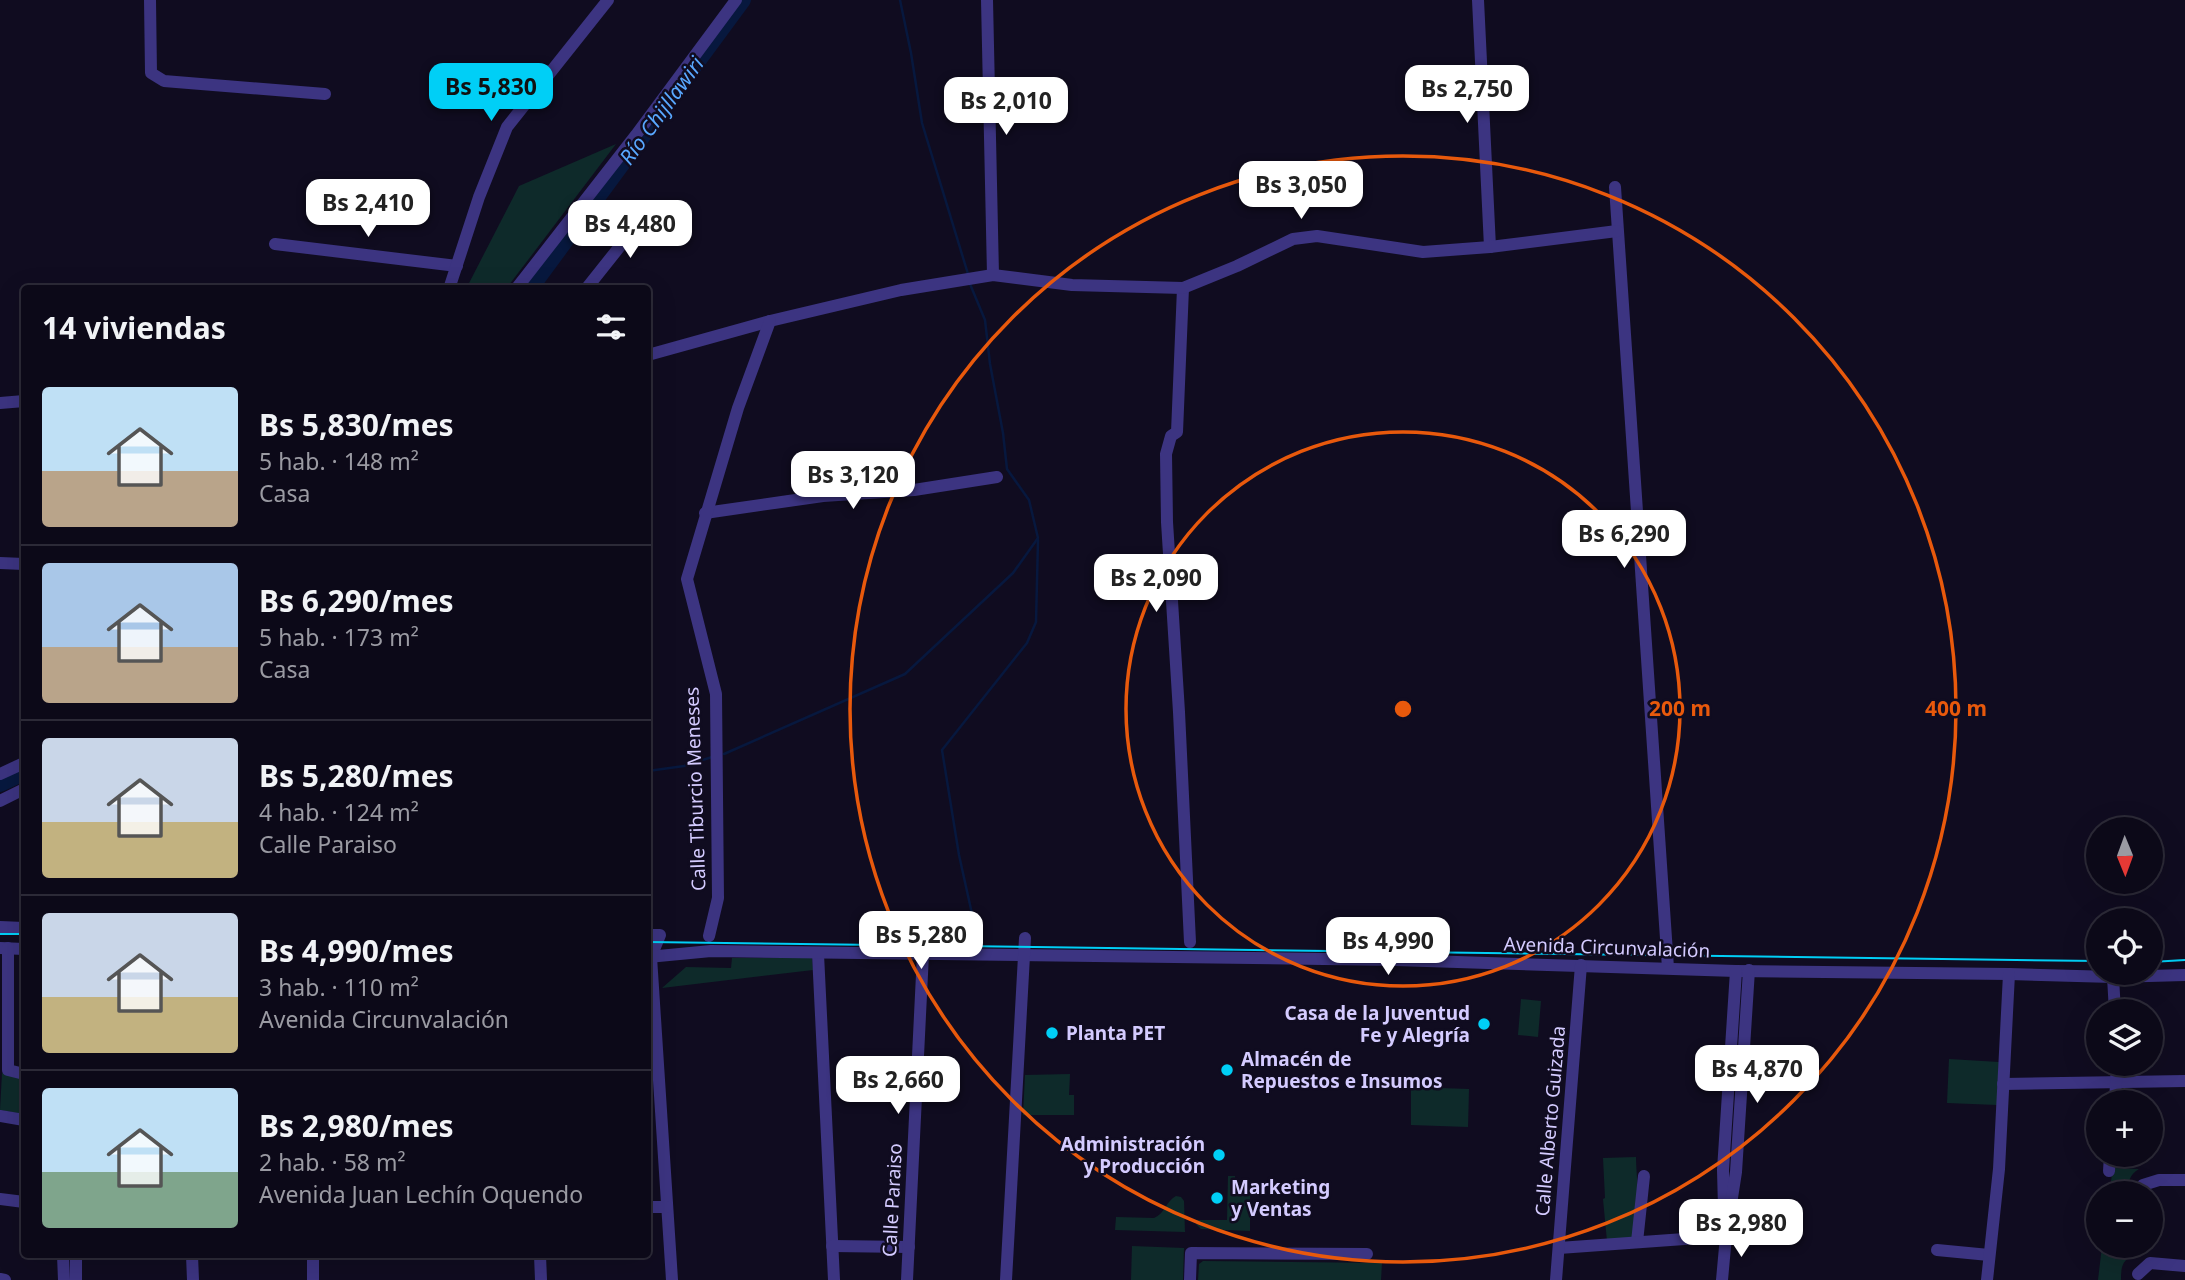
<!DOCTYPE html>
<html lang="es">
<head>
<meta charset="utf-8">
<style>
	body { margin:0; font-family:"Noto Sans",sans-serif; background:#151221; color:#f1f3f6; height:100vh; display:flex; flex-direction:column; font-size:26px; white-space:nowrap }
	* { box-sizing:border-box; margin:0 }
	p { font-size:23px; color:#9a9aa2 }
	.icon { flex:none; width:38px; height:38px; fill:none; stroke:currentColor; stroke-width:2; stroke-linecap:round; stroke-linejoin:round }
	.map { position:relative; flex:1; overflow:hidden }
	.side { position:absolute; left:21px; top:285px; width:630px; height:973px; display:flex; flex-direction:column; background:#0c0918; border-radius:7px; box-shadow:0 7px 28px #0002,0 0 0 2px #2c2a37 }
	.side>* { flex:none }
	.needle { width:46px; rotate:179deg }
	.buttons { position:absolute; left:2086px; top:817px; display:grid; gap:14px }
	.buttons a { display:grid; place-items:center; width:77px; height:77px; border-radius:50%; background:#0c0918; box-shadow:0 7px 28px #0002,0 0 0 2px #2c2a37; font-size:35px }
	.price { position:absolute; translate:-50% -60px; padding:0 16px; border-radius:14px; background:#fff; color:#222; font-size:23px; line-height:46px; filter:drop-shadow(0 2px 4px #0008) }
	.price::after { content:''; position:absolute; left:50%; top:42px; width:21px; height:16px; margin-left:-10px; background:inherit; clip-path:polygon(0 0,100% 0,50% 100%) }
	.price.active { background:#00cff6; color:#111 }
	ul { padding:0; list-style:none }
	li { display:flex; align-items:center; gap:21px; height:175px; padding:0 21px }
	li+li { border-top:2px solid #2c2a37 }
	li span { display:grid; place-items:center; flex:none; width:196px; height:140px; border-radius:7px; color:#555 }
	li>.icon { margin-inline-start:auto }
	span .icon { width:84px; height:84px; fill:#fffc; stroke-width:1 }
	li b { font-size:30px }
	h2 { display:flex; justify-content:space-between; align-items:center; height:84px; padding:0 21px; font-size:30px }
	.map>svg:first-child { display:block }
</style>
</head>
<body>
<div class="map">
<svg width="2185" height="1280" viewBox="0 0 2185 1280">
	<rect width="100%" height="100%" fill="#100c20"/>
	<g fill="#0e2a2a">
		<polygon points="616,144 506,289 466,289 519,186"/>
		<polygon points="732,958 812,958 813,970 662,988 686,967 731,968"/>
		<polygon points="1521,999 1541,1001 1538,1037 1518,1035"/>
		<polygon points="1949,1059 1999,1062 1997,1105 1947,1103"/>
		<polygon points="2,1073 24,1077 24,1114 0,1110"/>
		<polygon points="1070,1074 1069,1095 1074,1095 1074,1115 1023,1115 1025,1075"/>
		<polygon points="1411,1087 1469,1089 1468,1127 1411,1125"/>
		<path d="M 1636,1157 C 1636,1176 1643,1225 1631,1239 L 1607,1241 L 1603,1199 L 1605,1198 L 1603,1158 Z"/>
		<path d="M 2113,1168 L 2139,1169 C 2129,1175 2128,1182 2128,1193 L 2109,1194 Z"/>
		<polygon points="1228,1176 1235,1176 1236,1189 1250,1189 1250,1231 1201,1229 1196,1224 1196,1220 1227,1220"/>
		<path d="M 1176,1196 L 1181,1197 L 1184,1201 L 1185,1232 L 1115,1230 L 1116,1217 L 1154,1218 C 1165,1214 1166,1201 1176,1196 Z"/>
		<polygon points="1132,1246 1184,1248 1183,1280 1131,1280"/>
		<path d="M 2102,1246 L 2127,1246 L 2127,1251 L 2132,1256 C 2121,1261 2121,1270 2121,1280 L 2098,1280 Z"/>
		<polygon points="1203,1261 1382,1263 1381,1280 1198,1280 1199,1264"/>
	</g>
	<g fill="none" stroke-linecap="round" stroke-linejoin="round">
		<g stroke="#07183e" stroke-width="2.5">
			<polyline points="900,0 911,53 922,123 968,274"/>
			<polyline points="724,754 905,674 1013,573 1038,538 1029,500 1007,469 1003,433 990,364 985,320 970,284"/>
			<polyline points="648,771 684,766 712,757"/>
			<polyline points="976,932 959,855 942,750 1027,643 1036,622 1038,540"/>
		</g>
		<g stroke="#07183e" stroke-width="16">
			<polyline points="530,289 743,0"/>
			<polyline points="0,784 24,773"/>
		</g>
		<g stroke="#3c3481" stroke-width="12">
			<polyline points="150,0 151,73 164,81 325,94"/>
			<polyline points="987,0 993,275"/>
			<polyline points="1478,0 1490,247"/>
			<polyline points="1615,187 1668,968"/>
			<polyline points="275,244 457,266"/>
			<polyline points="1183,288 1177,432 1171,436 1166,454 1167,522 1179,712 1190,942"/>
			<polyline points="449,289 479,197 507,127 608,0"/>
			<polyline points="516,289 636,135 736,0"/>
			<polyline points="586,289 648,211"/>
			<polyline points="648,355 770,321 901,290 993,275 1072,285 1183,288 1237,266 1293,239 1317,236 1423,252 1490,247 1617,231"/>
			<polyline points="0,403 24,401"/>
			<polyline points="705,513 823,496 914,490 997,477"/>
			<polyline points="0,563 24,564"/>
			<polyline points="0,774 24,763"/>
			<polyline points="0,801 24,789"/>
			<polyline points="0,927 24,928"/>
			<polyline points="648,935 660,935 651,957 672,1280"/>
			<polyline points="709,936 718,898 716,694 687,579 738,408 770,321"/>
			<polyline points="0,948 24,949"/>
			<polyline points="8,948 8,1070 24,1074"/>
			<polyline points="818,954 834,1280"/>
			<polyline points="648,957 711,951 1396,960 1736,971 2009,974 2113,977 2185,975"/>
			<polyline points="2113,977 2115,1012"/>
			<polyline points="2003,1084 2185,1081"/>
			<polyline points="2115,1102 2117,1064"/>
			<polyline points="0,1116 24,1120"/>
			<polyline points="2109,1171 2110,1155"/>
			<polyline points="2143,1185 2159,1180 2185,1180"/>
			<polyline points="0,1199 24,1202"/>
			<polyline points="648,1207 667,1207"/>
			<polyline points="1724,1208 1723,1170 1736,971"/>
			<polyline points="1637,1242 1644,1176"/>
			<polyline points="832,1246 909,1247"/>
			<polyline points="1559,1248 1726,1236"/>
			<polyline points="1937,1250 1989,1255"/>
			<polyline points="63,1255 64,1280"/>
			<polyline points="76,1255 76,1280"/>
			<polyline points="192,1255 193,1280"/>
			<polyline points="313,1255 313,1280"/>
			<polyline points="540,1255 541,1280"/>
			<polyline points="2138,1274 2150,1263 2185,1266"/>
			<polyline points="0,1279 5,1280"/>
			<polyline points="907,1280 923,954"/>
			<polyline points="1006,1280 1025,938"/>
			<polyline points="1190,1280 1191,1253 1367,1254"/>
			<polyline points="1556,1280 1581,965"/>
			<polyline points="1722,1280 1726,1236 1736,1172 1749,970"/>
			<polyline points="1987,1280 1999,1169 2009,974"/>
		</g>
		<g stroke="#00cff6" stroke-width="2">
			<polyline points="0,934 24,934"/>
			<polyline points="648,942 2098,961"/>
			<polyline points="2151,962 2185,960"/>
		</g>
	</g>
	<g fill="none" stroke="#e8590c" stroke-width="3.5">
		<circle cx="1403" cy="709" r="277"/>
		<circle cx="1403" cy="709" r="553"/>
	</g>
	<g fill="#00cff6" stroke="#100c20" stroke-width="2.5">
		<circle cx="1484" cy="1024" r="7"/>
		<circle cx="1052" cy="1033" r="7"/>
		<circle cx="1227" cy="1070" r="7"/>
		<circle cx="1219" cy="1155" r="7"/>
		<circle cx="1217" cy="1198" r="7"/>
	</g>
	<g text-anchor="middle" stroke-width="5" stroke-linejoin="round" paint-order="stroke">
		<g font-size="19" fill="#d4cbff" stroke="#100c20">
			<text transform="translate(695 789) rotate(-92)" y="7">Calle Tiburcio Meneses</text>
			<text transform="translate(1607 947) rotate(2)" y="7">Avenida Circunvalación</text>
			<text transform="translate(1550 1121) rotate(-85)" y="7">Calle Alberto Guizada</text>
			<text transform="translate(892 1200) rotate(-87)" y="7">Calle Paraiso</text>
		</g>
		<g font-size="19" font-weight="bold" fill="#d4cbff" stroke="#100c20" text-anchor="start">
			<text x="1470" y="1020" text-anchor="end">Casa de la Juventud<tspan x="1470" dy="22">Fe y Alegría</tspan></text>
			<text x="1066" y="1040">Planta PET</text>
			<text x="1241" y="1066">Almacén de<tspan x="1241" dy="22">Repuestos e Insumos</tspan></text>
			<text x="1205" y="1151" text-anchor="end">Administración<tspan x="1205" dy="22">y Producción</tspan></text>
			<text x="1231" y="1194">Marketing<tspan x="1231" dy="22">y Ventas</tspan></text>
		</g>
		<g font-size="21" font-style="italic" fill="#59a8ff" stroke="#100c20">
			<text transform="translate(662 111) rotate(-54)" y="7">Río Chijllawiri</text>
		</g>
	</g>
	<circle cx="1403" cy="709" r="10" fill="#e8590c" stroke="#100c20" stroke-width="3.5"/>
	<g font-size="21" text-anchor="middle" font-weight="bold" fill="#e8590c" stroke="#100c20" stroke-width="5" stroke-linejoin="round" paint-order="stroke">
		<text x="1680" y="716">200 m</text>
		<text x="1956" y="716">400 m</text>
	</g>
</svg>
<div class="buttons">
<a><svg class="needle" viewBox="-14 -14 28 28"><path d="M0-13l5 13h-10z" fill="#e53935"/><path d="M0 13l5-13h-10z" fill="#9a9aa2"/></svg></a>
<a><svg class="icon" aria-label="locate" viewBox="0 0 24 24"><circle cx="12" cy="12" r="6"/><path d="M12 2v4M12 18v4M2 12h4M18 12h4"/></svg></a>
<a><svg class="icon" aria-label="layers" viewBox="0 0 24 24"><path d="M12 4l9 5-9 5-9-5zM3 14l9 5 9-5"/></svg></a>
<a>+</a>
<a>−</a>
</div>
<b class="price active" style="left:491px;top:123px">Bs 5,830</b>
<b class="price" style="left:1467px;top:125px">Bs 2,750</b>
<b class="price" style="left:1006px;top:137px">Bs 2,010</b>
<b class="price" style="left:1301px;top:221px">Bs 3,050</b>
<b class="price" style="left:368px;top:239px">Bs 2,410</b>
<b class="price" style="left:630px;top:260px">Bs 4,480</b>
<b class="price" style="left:853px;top:511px">Bs 3,120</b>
<b class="price" style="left:1624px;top:570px">Bs 6,290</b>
<b class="price" style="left:1156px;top:614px">Bs 2,090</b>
<b class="price" style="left:921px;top:971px">Bs 5,280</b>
<b class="price" style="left:1388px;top:977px">Bs 4,990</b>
<b class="price" style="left:1757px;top:1105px">Bs 4,870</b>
<b class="price" style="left:898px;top:1116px">Bs 2,660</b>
<b class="price" style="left:1741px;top:1259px">Bs 2,980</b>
<section class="side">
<h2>14 viviendas<svg class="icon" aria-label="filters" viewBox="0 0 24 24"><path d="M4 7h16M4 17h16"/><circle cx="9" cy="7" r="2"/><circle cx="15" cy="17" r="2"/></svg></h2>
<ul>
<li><span style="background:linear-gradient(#bfe0f5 60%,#b9a48a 0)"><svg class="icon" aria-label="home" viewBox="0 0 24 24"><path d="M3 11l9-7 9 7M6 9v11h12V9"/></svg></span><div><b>Bs 5,830/mes</b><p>5 hab. · 148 m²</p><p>Casa</p></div></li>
<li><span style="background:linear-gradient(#a9c7e8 60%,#b9a48a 0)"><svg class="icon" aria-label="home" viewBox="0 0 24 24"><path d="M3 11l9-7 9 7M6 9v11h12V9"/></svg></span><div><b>Bs 6,290/mes</b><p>5 hab. · 173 m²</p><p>Casa</p></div></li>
<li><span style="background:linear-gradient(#c9d6e8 60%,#c2b280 0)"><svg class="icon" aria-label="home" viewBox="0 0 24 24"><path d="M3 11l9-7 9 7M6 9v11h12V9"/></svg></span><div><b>Bs 5,280/mes</b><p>4 hab. · 124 m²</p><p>Calle Paraiso</p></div></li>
<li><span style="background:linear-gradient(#c9d6e8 60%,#c2b280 0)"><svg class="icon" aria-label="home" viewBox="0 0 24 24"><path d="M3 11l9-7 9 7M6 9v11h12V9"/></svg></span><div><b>Bs 4,990/mes</b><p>3 hab. · 110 m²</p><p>Avenida Circunvalación</p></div></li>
<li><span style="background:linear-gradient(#bfe0f5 60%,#7fa58c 0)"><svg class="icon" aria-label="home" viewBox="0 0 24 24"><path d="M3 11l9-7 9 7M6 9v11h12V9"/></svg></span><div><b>Bs 2,980/mes</b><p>2 hab. · 58 m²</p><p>Avenida Juan Lechín Oquendo</p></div></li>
</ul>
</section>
</div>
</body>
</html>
